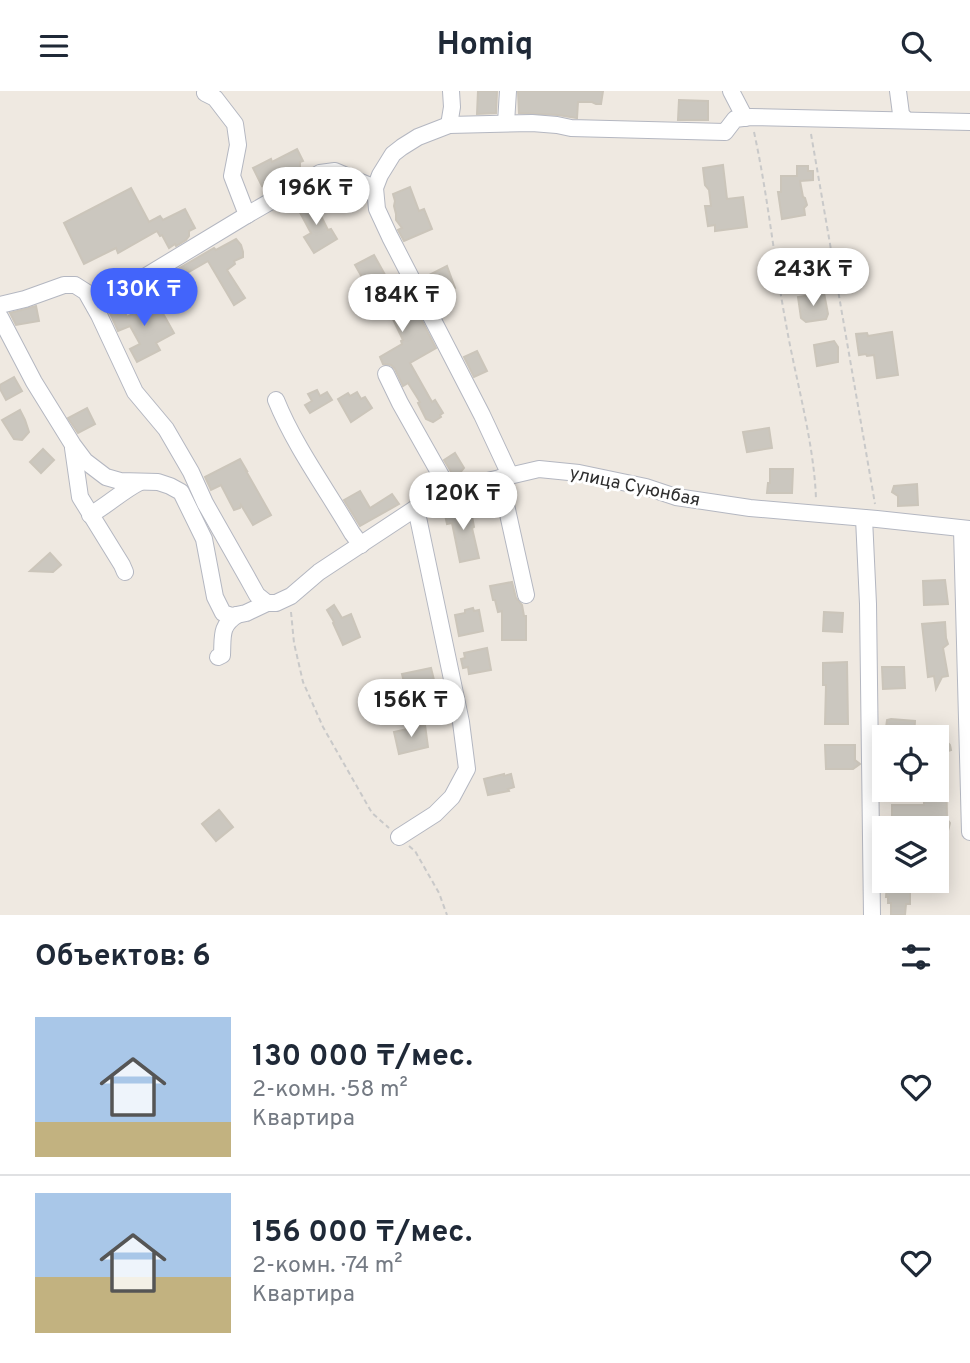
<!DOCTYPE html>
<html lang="ru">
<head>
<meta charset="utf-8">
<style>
	body { margin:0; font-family:Overpass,sans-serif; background:#f6f6f7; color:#1f2937; height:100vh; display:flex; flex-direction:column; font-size:26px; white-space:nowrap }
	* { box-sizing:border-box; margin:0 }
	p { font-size:23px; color:#747a83 }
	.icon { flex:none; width:38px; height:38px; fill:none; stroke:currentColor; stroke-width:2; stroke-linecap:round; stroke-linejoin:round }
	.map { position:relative; height:824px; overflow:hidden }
	.side { display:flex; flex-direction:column; background:#fff; flex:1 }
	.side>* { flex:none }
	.controls { position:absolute; left:872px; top:634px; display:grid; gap:14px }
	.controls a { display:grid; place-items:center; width:77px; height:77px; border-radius:0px; background:#fff; box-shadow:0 4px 18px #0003; font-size:35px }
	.price { position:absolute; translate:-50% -60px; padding:0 16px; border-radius:24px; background:#fff; color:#222; font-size:23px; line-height:46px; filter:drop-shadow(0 2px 4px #0008) }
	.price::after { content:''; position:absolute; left:50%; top:42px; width:21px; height:16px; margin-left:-10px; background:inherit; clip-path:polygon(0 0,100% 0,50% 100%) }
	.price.on { background:#4264fb; color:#fff }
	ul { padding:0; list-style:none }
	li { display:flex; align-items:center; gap:21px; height:175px; padding:0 35px }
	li+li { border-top:2px solid #e0e1e3 }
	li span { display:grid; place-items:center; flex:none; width:196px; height:140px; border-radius:0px; color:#555 }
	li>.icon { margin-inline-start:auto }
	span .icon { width:84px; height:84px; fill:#fffc; stroke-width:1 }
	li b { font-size:30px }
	h2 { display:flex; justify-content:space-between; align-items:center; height:84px; padding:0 35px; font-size:30px }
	header { display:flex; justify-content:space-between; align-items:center; height:91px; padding:0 35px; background:#fff; font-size:32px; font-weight:700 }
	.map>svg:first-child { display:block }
</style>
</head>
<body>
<header><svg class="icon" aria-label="menu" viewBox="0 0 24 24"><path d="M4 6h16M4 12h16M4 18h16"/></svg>Homiq<svg class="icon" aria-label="search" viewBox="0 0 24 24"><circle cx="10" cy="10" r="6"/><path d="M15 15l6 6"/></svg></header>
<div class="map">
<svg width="970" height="824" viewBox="0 0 970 824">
	<rect width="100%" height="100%" fill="#efe9e1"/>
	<g fill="#cbc7bf" stroke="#cbc5ba" stroke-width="2">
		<polygon points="478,0 497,0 496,22 477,23"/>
		<polygon points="518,0 603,0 601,13 596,13 592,11 578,11 577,27 558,24 519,22"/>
		<polygon points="679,9 708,10 708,29 678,29"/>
		<polygon points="297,58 303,70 300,71 300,77 293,77 281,85 279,92 271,93 269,91 262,95 253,77 271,68 272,71"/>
		<polygon points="723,74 727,108 743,106 747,136 715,140 715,134 708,135 705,115 711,115 709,99 705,94 703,77"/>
		<polygon points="797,75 808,75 808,80 813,80 813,89 800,90 803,106 805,107 807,114 804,117 805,124 782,128 778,101 781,101 781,85 797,85"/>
		<polygon points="410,96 419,120 424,118 432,138 404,150 398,139 402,137 396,129 396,123 394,115 395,110 393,103"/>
		<polygon points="131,97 149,131 160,125 163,129 185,118 195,137 189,140 189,145 186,149 176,155 175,153 169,157 162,144 160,145 157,140 118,162 116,157 84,173 64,132"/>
		<polygon points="313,109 328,139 331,138 337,148 314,162 304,146 311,142 297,116"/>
		<polygon points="236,148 241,154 243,161 243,166 234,170 235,173 227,179 245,207 234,214 208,170 175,189 171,182 214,157 216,159"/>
		<polygon points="374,164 394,200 396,199 409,225 417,220 436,257 410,272 432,311 435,309 443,322 440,324 441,326 433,331 426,328 418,312 420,311 408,292 403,295 395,278 391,274 383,273 380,266 402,253 401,250 403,249 389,220 383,223 355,174"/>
		<polygon points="447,175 455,197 438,205 435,198 430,200 425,189 425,186"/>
		<polygon points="824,202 828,223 826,228 806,231 801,227 798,206"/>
		<polygon points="156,210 174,242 156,252 160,259 137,271 130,258 140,253 130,235 118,240 109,220 121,213 127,226"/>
		<polygon points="36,215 39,230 16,234 10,222"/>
		<polygon points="892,241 898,284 877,287 874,264 867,265 866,263 859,264 856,243 867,242 868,245"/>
		<polygon points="834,250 838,256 838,271 817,275 814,254"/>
		<polygon points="477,260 487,280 474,286 464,266"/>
		<polygon points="14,286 22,300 6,309 0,298 0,294"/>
		<polygon points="317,299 320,305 327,301 332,309 310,322 305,314 312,310 308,303"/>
		<polygon points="357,301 361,308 365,306 372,317 351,331 338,308 348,302 350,305"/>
		<polygon points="87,317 95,333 78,342 68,327"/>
		<polygon points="20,319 25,329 29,341 22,349 14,348 2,329"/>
		<polygon points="769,337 772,357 747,361 743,341"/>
		<polygon points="43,358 54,369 41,382 30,371"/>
		<polygon points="455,362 464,377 459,383 453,384 444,369"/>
		<polygon points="240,368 247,380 246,380 271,424 253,434 241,414 240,417 234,419 221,394 211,399 205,386"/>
		<polygon points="770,378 793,378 792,402 767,402 768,392 770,392"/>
		<polygon points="917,393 918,414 898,415 898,405 892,401 894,395"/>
		<polygon points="360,400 370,417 392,403 399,413 360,435 344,409"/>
		<polygon points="470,414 474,436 472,437 479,467 460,471 452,432 447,433 444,419"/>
		<polygon points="50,462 61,474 53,481 30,480"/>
		<polygon points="945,489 948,513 924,514 923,490"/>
		<polygon points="512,491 516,507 522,514 524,525 526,525 526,549 502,549 502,520 498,521 495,509 493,509 490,495"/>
		<polygon points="334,514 342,527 351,523 360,546 343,554 333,532 334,531 327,519"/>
		<polygon points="473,517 474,520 479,519 483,540 459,545 455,524 465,522 465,519"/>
		<polygon points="824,521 843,522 842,541 823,540"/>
		<polygon points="945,531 946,547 948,553 943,557 948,585 942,586 936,598 934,585 928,586 922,533"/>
		<polygon points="487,557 491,579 469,583 468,576 463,577 461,568 465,567 464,562"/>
		<polygon points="847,571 848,633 825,633 826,594 823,594 823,572"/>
		<polygon points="882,576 904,576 905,597 883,598"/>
		<polygon points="431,577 436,597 407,603 402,583"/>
		<polygon points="891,628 915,630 914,646 892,646 886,637 887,629"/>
		<polygon points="425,634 428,656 399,663 394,641"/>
		<polygon points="936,650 946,650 950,654 951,659 948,660 948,676 946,676 947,728 950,732 948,740 948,752 936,752 936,737 892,735 892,714 924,714 924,698 936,698"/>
		<polygon points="825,654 855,654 855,669 860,673 853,678 826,678"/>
		<polygon points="504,683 504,685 511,683 514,696 508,698 509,700 488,704 484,688"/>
		<polygon points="219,719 233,736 216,750 202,733"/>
		<polygon points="887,792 910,792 910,813 906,813 905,824 891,824 891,812 888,812 888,806 886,806"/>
	</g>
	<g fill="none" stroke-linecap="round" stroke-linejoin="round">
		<defs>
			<g id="minor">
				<polyline points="731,0 745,27"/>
				<polyline points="898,0 901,23 906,29"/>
				<polyline points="205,2 215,7 235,33 238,54 232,85 247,124"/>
				<polyline points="506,32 508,0"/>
				<polyline points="449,34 452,16 451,0"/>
				<polyline points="0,214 25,208 64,194 75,194 86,201 99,224 135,301 166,338 191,381 205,412 247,486 257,504 267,512"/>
				<polyline points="95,216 247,124 320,82 335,80 375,97"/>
				<polyline points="0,226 34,291 73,354 85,370 106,386 120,390 158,391 170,395 181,401 204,448 215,506 223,522 232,525 246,522 267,512 276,512 291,505 319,481 425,411 449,399 539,378 579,382 646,396 676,406 750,417 877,428 970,438"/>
				<polyline points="386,283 400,312 449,399"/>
				<path d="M 276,309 C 295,356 327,399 352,442 L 361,454"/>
				<polyline points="73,357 80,406 122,474 125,481"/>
				<polyline points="510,384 482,324 390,146 377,118 375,97 380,84 393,63 402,56 418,46 449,34 532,32 557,34 571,37 725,41 735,28 751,26 970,31"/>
				<polyline points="500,387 526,504"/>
				<path d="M 90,424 C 108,414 122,400 140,391"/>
				<polyline points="864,427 868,513 872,824"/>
				<polyline points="962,438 970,741"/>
				<path d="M 218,566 L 222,564 C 223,545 220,535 237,524"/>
				<polyline points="399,746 435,723 452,706 467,678 461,631 416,417"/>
			</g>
		</defs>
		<use href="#minor" stroke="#b4b7c1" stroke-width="18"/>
		<g stroke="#c9c9c9" stroke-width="2" stroke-dasharray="5 3.5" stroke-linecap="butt">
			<path d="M 754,41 C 768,105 774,169 786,233 C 796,290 814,351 816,408"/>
			<polyline points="811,43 875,413"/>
			<polyline points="291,521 294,552 303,591 323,636 372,722 389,737"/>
			<polyline points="409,755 415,760 439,802 447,824"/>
		</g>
		<use href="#minor" stroke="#fff" stroke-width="16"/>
	</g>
	<g text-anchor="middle" stroke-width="6" stroke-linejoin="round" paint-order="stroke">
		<g font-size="18" fill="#2e2e2e" stroke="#fff">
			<text transform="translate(635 395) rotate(12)" y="6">улица Суюнбая</text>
		</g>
	</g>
</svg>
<div class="controls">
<a><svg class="icon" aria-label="locate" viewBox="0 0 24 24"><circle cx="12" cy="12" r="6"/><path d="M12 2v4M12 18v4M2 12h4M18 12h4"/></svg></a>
<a><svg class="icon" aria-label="layers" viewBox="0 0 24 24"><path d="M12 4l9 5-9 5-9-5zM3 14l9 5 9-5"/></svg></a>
</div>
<b class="price" style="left:316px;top:136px">196K ₸</b>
<b class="price" style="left:813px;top:217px">243K ₸</b>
<b class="price on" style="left:144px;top:237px">130K ₸</b>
<b class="price" style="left:402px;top:243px">184K ₸</b>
<b class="price" style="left:463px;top:441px">120K ₸</b>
<b class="price" style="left:411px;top:648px">156K ₸</b>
</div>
<section class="side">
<h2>Объектов: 6<svg class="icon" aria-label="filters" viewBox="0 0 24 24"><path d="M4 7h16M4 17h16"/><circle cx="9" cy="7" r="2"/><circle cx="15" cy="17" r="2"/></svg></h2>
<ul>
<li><span style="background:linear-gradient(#a9c7e8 75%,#c2b280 0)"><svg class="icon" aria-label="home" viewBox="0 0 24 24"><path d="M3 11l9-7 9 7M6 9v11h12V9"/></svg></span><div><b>130 000 ₸/мес.</b><p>2-комн. · 58 m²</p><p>Квартира</p></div><svg class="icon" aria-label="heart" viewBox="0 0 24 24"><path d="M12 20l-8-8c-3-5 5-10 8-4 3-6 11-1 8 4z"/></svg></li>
<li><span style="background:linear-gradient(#a9c7e8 60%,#c2b280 0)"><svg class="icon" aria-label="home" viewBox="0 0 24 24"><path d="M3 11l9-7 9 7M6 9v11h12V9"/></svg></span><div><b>156 000 ₸/мес.</b><p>2-комн. · 74 m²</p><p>Квартира</p></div><svg class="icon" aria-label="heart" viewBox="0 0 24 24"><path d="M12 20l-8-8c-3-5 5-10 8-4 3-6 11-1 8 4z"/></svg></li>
</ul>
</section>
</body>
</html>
